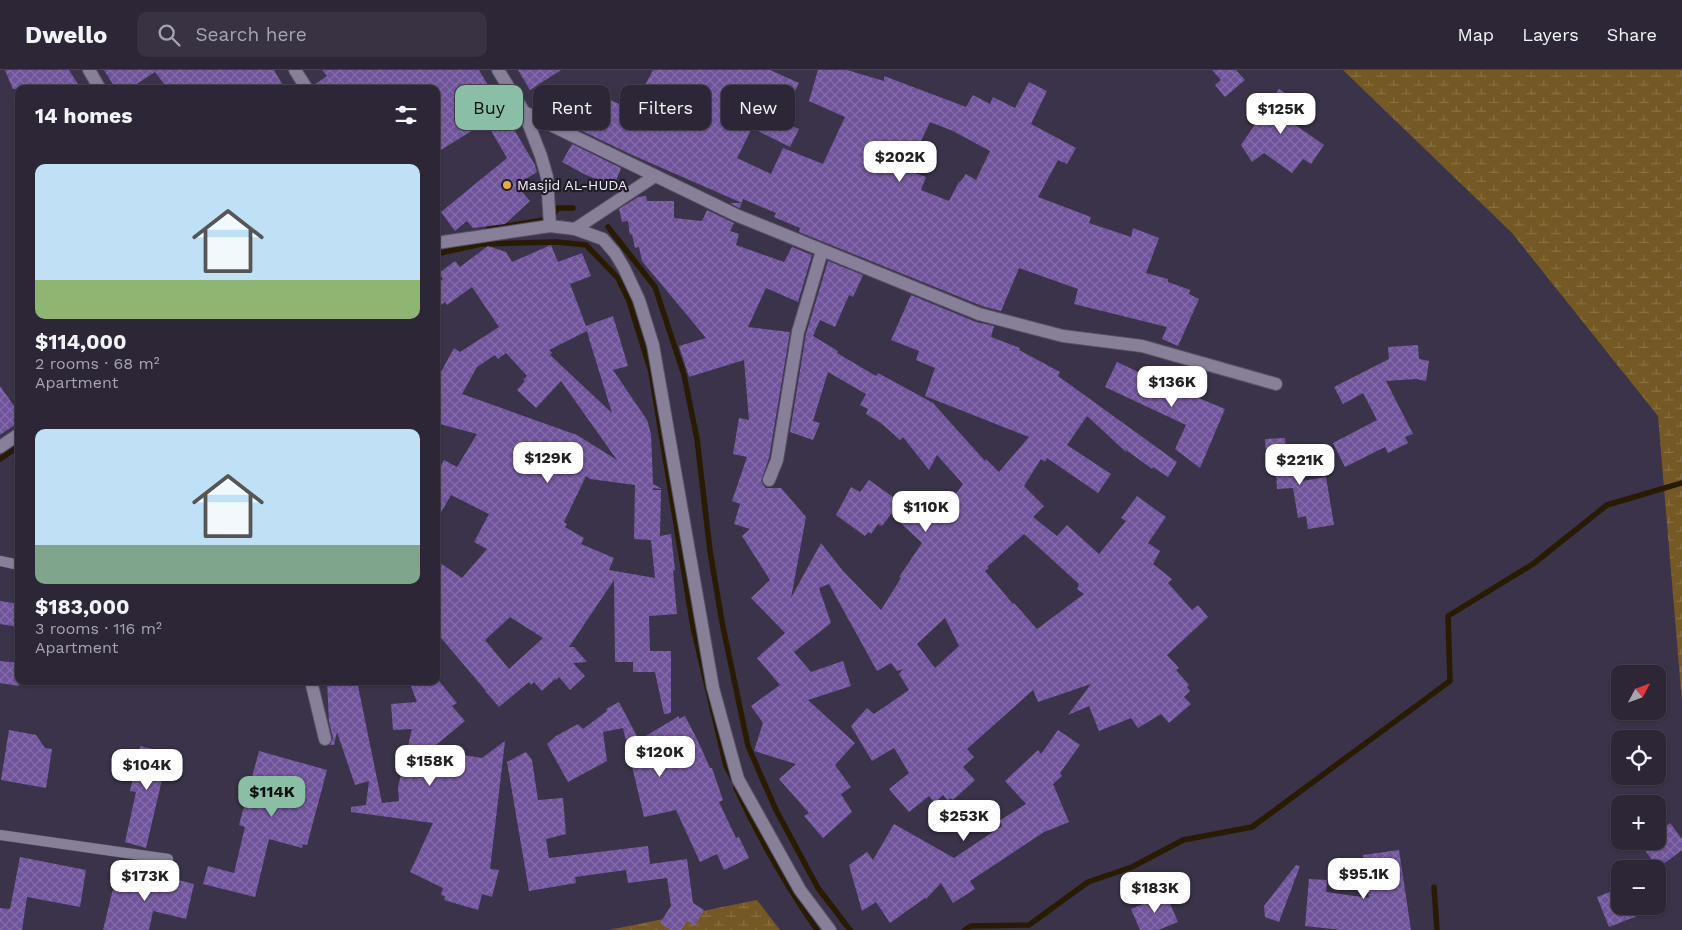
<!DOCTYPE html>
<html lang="en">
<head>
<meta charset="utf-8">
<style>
	body { margin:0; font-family:"Work Sans",sans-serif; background:#383242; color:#f1f3f6; height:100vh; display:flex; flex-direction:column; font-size:19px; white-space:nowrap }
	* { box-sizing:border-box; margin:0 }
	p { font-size:16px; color:#a6a5ad }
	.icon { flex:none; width:28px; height:28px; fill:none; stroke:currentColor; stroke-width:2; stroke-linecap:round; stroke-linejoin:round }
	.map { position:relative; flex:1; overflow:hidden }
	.details { position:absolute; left:15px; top:15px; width:425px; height:600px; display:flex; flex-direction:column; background:#2c2637; border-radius:10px; box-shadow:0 1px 4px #0004,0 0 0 1px #484352 }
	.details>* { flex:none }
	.top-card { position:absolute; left:455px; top:15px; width:475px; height:45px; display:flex; gap:10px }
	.needle { width:32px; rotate:49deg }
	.controls { position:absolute; left:1611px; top:595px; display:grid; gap:10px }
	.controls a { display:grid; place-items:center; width:55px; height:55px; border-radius:10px; background:#2c2637; box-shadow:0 1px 4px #0004,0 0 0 1px #484352; font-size:25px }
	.price { position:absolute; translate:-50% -42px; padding:0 11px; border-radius:10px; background:#fff; color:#222; font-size:16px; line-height:32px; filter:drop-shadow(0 1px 2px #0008) }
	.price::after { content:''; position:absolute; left:50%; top:30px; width:15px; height:11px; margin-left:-8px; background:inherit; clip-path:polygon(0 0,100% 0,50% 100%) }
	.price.on { background:#8abfa5; color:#111 }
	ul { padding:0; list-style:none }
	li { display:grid; align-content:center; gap:10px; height:265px; padding:0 20px }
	li span { display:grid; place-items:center; height:155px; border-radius:10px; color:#555 }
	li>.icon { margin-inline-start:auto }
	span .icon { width:90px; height:90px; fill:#fffc; stroke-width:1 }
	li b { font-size:21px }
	h2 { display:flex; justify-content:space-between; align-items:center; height:60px; padding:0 20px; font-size:21px }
	.tag { padding:0 18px; border-radius:10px; background:#2c2637; box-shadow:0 1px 4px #0004,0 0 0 1px #484352; font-size:18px; line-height:45px }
	.tag.on { background:#8abfa5; color:#111 }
	header { display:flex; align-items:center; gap:30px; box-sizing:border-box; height:70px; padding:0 25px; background:#2c2637; border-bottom:1px solid #484352 }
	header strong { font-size:24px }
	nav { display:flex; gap:28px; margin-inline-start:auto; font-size:18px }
	.search { width:350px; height:45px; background:#383242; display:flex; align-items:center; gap:12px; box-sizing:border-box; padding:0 18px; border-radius:10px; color:#a6a5ad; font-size:19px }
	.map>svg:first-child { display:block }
</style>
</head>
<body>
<header>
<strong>Dwello</strong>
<div class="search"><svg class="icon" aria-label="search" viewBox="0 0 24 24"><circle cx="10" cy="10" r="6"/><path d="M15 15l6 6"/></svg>Search here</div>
<nav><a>Map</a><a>Layers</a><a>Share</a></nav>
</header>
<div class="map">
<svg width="1682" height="860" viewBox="0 0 1682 860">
	<defs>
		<pattern id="wetland-marsh" width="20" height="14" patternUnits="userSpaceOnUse" patternTransform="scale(1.25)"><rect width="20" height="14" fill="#755924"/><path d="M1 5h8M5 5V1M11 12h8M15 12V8" fill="none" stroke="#897145"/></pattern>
		<pattern id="building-cross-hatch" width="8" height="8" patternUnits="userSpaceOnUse" patternTransform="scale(1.25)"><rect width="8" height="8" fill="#70549b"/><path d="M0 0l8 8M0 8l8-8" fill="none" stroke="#856daa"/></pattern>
	</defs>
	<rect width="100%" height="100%" fill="#3b3349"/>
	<g fill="url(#wetland-marsh)">
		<polygon points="1343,0 1682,0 1682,632 1658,346 1512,163"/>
		<polygon points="757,830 780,860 609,860"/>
	</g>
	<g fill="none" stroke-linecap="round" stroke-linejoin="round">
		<g stroke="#281b02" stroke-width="5.5">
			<polyline points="608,157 655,217 684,305 697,369 710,481 722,552 748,676 776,740 818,818 850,860"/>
			<polyline points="488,159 549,149 558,138 573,138"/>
			<polyline points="436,184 481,174 557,172 586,175 618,208 629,231 651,302 693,557 726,696 733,709"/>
			<polyline points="0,389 19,376"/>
			<path d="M 736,718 C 759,768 786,815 817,860"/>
			<polyline points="1434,817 1437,860"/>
			<polyline points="965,860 971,856 1029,855 1088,812 1132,797 1183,770 1252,757 1450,611 1448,546 1533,494 1607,435 1682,413"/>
		</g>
	</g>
	<g fill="url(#building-cross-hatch)" fill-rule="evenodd">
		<polygon points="5,0 69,0 81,19 13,19"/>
		<polygon points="104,0 274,0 285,19 168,19 155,2 129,19 116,19"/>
		<polygon points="322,0 479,0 535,95 537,102 516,115 530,131 505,154 473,158 467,151 455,161 441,142 507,88 486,52 436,83 436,19 315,19 314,15 327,6"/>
		<polygon points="518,0 561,0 530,20"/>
		<path d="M 653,0 L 770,0 L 799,13 L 780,51 L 799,59 L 790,77 L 752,58 L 737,88 L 771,104 L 783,78 L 823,94 L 845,47 L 809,31 L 818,0 L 847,0 L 884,11 L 884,6 L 966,37 L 973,25 L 990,34 L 993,27 L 1015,38 L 1029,12 L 1047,21 L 1031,54 L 1076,78 L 1067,94 L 1058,90 L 1038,127 L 1091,147 L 1089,153 L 1131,167 L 1133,158 L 1159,168 L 1146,203 L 1168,209 L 1168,212 L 1190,220 L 1189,224 L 1199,229 L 1178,276 L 1162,269 L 1167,257 L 1074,234 L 1078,219 L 1019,198 L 1001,241 L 982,236 L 799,162 L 800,158 L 774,147 L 776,143 L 743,129 L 740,138 L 739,138 L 730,133 L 742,133 L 630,84 L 580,60 L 582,57 L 577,54 L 593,22 L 632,40 ZM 930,52 L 953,61 L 990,81 L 976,110 L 966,104 L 960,112 L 959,112 L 949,131 L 921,120 L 926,107 L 907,100 Z"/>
		<polygon points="1212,0 1236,0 1245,10 1225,27 1215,15 1221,10"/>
		<polygon points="1279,19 1302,35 1291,52 1324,75 1311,94 1303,89 1292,103 1264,83 1252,92 1241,75"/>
		<polygon points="572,74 621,98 614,116 586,105 562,92"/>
		<path d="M 646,126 L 647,131 L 674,131 L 674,148 L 702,151 L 707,140 L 734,153 L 730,161 L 739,164 L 736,175 L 784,192 L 792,177 L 812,185 L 798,232 L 766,218 L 748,257 L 790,262 L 769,388 L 761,411 L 763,415 L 766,418 L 781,418 L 806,447 L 791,528 L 821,473 L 843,501 L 881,540 L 901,508 L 899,507 L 922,473 L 891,444 L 882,456 L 878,454 L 871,464 L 868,462 L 865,466 L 836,445 L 851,417 L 860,422 L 869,410 L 900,432 L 908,423 L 937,450 L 963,414 L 937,385 L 929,400 L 903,367 L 900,370 L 881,353 L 866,344 L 868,339 L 860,335 L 866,324 L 828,302 L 813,351 L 820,353 L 813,370 L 790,362 L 806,264 L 828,191 L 863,205 L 853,227 L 849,225 L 835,257 L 820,250 L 813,266 L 838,281 L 837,283 L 876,306 L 878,303 L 933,333 L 985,391 L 986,389 L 999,402 L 1029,367 L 925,326 L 935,298 L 916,290 L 919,281 L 891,270 L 911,225 L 976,252 L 994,256 L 991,267 L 1020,278 L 1019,280 L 1060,302 L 1058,306 L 1177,392 L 1168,407 L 1153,397 L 1152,399 L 1126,380 L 1126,382 L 1087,346 L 1067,375 L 1111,404 L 1098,423 L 1047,388 L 1045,392 L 1041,389 L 1024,416 L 1044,436 L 1033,447 L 1057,466 L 1067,455 L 1099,484 L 1126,451 L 1121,448 L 1137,426 L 1166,447 L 1148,473 L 1160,481 L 1153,494 L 1172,509 L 1168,513 L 1192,540 L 1198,535 L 1208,547 L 1167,585 L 1179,598 L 1176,600 L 1189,615 L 1187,617 L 1190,621 L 1184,627 L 1191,634 L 1169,653 L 1161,644 L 1138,658 L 1131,648 L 1099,661 L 1089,636 L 1068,645 L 1091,614 L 1038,632 L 1033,620 L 967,679 L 974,687 L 963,697 L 975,710 L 953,730 L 950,728 L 948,731 L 943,725 L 935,733 L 929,726 L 909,742 L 889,719 L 909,703 L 894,678 L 872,691 L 851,656 L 867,638 L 874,644 L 909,620 L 899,604 L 903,599 L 897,601 L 891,593 L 877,601 L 829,514 L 819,518 L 831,553 L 794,582 L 811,602 L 843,591 L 851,616 L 808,630 L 855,673 L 835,695 L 851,717 L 841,724 L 852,742 L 823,768 L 804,746 L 809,743 L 779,709 L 796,694 L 754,681 L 763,653 L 751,636 L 780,615 L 757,588 L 785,563 L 751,528 L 770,510 L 742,466 L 750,459 L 734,454 L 740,434 L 732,431 L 747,387 L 733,384 L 739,348 L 749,350 L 744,290 L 689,307 L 679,276 L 706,268 L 642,191 L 639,177 L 635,178 L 632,164 L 630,165 L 628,151 L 622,152 L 619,139 L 638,127 ZM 1024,464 L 1079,514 L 1077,519 L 1084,524 L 1037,559 L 1014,533 L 1013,534 L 985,501 L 989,498 L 987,497 ZM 945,548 L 959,576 L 935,598 L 917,574 Z"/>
		<path d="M 551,175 L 558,192 L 582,183 L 591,206 L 570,214 L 586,256 L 613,246 L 628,296 L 613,300 L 647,350 L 651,364 L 653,414 L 662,419 L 653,418 L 653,420 L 661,420 L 660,466 L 671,464 L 675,500 L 673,501 L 677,544 L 649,546 L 650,581 L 671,581 L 671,643 L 664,644 L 655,602 L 633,602 L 633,592 L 615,592 L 614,510 L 569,577 L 574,577 L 587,592 L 573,593 L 585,606 L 570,620 L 559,607 L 556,610 L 555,609 L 542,621 L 534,612 L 531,615 L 529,612 L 499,637 L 486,622 L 484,623 L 486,621 L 436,562 L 436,490 L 462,508 L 487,479 L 474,472 L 489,444 L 451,425 L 436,451 L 436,404 L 444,390 L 457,397 L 477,364 L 436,353 L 436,330 L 441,313 L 436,311 L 454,278 L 460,282 L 499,257 L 472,217 L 447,235 L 445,232 L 436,239 L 436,214 L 443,209 L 439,203 L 455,191 L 460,197 L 488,176 L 506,182 L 512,192 ZM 587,261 L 590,272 L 612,343 L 550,285 L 552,283 L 549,280 ZM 506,283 L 527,306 L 523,310 L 525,311 L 517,320 L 536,338 L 561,311 L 617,390 L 577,365 L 462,324 L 477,297 L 495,285 L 498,289 ZM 586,406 L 590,409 L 635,415 L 634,469 L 651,470 L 655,508 L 609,500 L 614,488 L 581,474 L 584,468 L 565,457 L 567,454 L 564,452 ZM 510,547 L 543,568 L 509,599 L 485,570 Z"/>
		<polygon points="1418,275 1419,289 1429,291 1426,311 1416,309 1386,311 1413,364 1405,367 1408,373 1388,383 1385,377 1345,397 1333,373 1377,350 1363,323 1343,334 1334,317 1389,289 1388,277"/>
		<polygon points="1117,292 1162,313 1165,307 1191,320 1189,324 1225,339 1200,398 1175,379 1186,355 1105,317"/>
		<polygon points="0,316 19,343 19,352 0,365"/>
		<polygon points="1285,368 1287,388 1294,387 1296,412 1326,407 1334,455 1308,459 1306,446 1298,448 1293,418 1277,419 1276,401 1267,401 1265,369"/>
		<polygon points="0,531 19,534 19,557 0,554"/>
		<polygon points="0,591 19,593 19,616 0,613"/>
		<polygon points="327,611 357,611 382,733 399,731 398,717 412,659 393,660 391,634 417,632 409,611 439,611 457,633 452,636 465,651 430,680 482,688 505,671 490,799 499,800 492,827 482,824 478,840 444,830 445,826 441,825 443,818 410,802 433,753 351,742 351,737 366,735 369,711 355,715 337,662 334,675 330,675 333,668 329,652"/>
		<polygon points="619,632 639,670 679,646 679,649 685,646 697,669 710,698 712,698 723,730 719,732 736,768 739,767 749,788 724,800 717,784 700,792 676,740 644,747 623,658 603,662 607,691 568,712 547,674 556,666 578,654 583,659 607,641 606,639"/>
		<polygon points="9,660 36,665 45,678 52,679 46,718 1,710"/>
		<polygon points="1058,660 1080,675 1060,703 1062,706 1053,714 1069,752 1044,762 970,811 975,819 953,833 941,813 926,829 925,828 890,853 876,832 862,841 849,795 867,782 873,790 894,754 954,788 1002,756 999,751 1026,734 1005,711 1038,680 1041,684"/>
		<polygon points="140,676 179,685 175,703 164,701 146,778 125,772 136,722 130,721"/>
		<polygon points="259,681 327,700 307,775 303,774 302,778 269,769 255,827 203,814 208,796 234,803 245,757 239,755"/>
		<polygon points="526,682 532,690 538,730 563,728 566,764 546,769 549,788 648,776 650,794 687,789 693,833 704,840 695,855 687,851 681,860 671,860 660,853 671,836 667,808 628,813 626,800 575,807 576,813 529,821 507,692"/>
		<polygon points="1670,753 1682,769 1682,780 1658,798 1638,771 1658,771 1658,763"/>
		<polygon points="1399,780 1411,860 1342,860 1305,856 1309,809 1327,810 1326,822 1369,828 1363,785"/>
		<polygon points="20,787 86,800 80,837 27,827 22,860 0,860 0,838 10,839"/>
		<polygon points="1296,795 1300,796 1279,852 1265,847 1264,836"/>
		<polygon points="117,802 165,814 166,807 194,814 186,849 153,841 149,860 103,860"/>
		<polygon points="1620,818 1620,836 1660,837 1609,857 1597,827"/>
		<polygon points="1166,824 1178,852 1158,860 1140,860 1131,839"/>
	</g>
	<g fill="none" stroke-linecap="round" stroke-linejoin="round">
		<defs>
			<g id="service">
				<polyline points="0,491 19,495"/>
				<polyline points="0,765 168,789"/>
			</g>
			<g id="minor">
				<polyline points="89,0 100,19"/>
				<polyline points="295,0 307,19"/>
				<polyline points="498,0 524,42 541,86 547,107 550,156"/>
				<polyline points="524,42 736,145 979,244 1063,266 1142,276 1276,314"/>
				<polyline points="575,159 655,106"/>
				<polyline points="769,410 777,390 798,262 822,181"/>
				<polyline points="311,611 325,669"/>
			</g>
			<g id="tertiary">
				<polyline points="436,173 550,156 575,159 603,169 615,183 624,198 639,230 653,275 713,618 738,709 800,820 830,860"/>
				<polyline points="0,377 19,364"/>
			</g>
		</defs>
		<use href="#service" stroke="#585265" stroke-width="11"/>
		<use href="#minor" stroke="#585265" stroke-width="14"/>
		<use href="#tertiary" stroke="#585265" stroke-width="14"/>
		<use href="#service" stroke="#887f99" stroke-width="10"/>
		<use href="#minor" stroke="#887f99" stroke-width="12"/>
		<use href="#tertiary" stroke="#887f99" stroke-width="12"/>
	</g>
	<circle fill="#e7ac36" stroke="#211d27" stroke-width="2" cx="507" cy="115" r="5"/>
	<g text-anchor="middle" stroke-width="4.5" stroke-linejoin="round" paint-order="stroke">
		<g font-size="14" fill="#f3effd" stroke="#211d27" text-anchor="start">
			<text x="517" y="120">Masjid AL-HUDA</text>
		</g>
	</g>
</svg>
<div class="controls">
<a><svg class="needle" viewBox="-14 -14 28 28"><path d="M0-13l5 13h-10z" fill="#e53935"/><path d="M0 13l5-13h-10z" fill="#a6a5ad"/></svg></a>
<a><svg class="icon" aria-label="locate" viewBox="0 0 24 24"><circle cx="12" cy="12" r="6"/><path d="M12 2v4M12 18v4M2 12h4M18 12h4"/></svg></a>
<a>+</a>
<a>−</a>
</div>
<b class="price" style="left:1281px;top:65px">$125K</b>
<b class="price" style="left:900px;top:113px">$202K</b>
<b class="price" style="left:1172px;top:338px">$136K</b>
<b class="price" style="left:548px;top:414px">$129K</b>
<b class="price" style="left:1300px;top:416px">$221K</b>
<b class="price" style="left:926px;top:463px">$110K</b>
<b class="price" style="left:660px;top:708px">$120K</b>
<b class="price" style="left:430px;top:717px">$158K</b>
<b class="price" style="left:147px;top:721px">$104K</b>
<b class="price on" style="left:272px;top:748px">$114K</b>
<b class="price" style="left:964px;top:772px">$253K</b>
<b class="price" style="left:1364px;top:830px">$95.1K</b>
<b class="price" style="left:145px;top:832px">$173K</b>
<b class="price" style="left:1155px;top:844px">$183K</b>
<div class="top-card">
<a class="tag on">Buy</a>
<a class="tag">Rent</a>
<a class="tag">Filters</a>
<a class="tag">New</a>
</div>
<section class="details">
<h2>14 homes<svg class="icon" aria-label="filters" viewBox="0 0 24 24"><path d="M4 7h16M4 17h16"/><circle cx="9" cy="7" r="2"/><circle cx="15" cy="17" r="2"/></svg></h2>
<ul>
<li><span style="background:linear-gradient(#bfe0f5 75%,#8fb573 0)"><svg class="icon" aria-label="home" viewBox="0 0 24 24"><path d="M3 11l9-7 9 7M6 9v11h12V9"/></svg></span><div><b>$114,000</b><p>2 rooms · 68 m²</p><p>Apartment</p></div></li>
<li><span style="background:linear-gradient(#bfe0f5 75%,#7fa58c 0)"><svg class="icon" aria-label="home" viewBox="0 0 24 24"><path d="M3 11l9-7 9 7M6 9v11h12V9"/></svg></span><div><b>$183,000</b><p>3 rooms · 116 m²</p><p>Apartment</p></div></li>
</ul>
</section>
</div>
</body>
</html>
